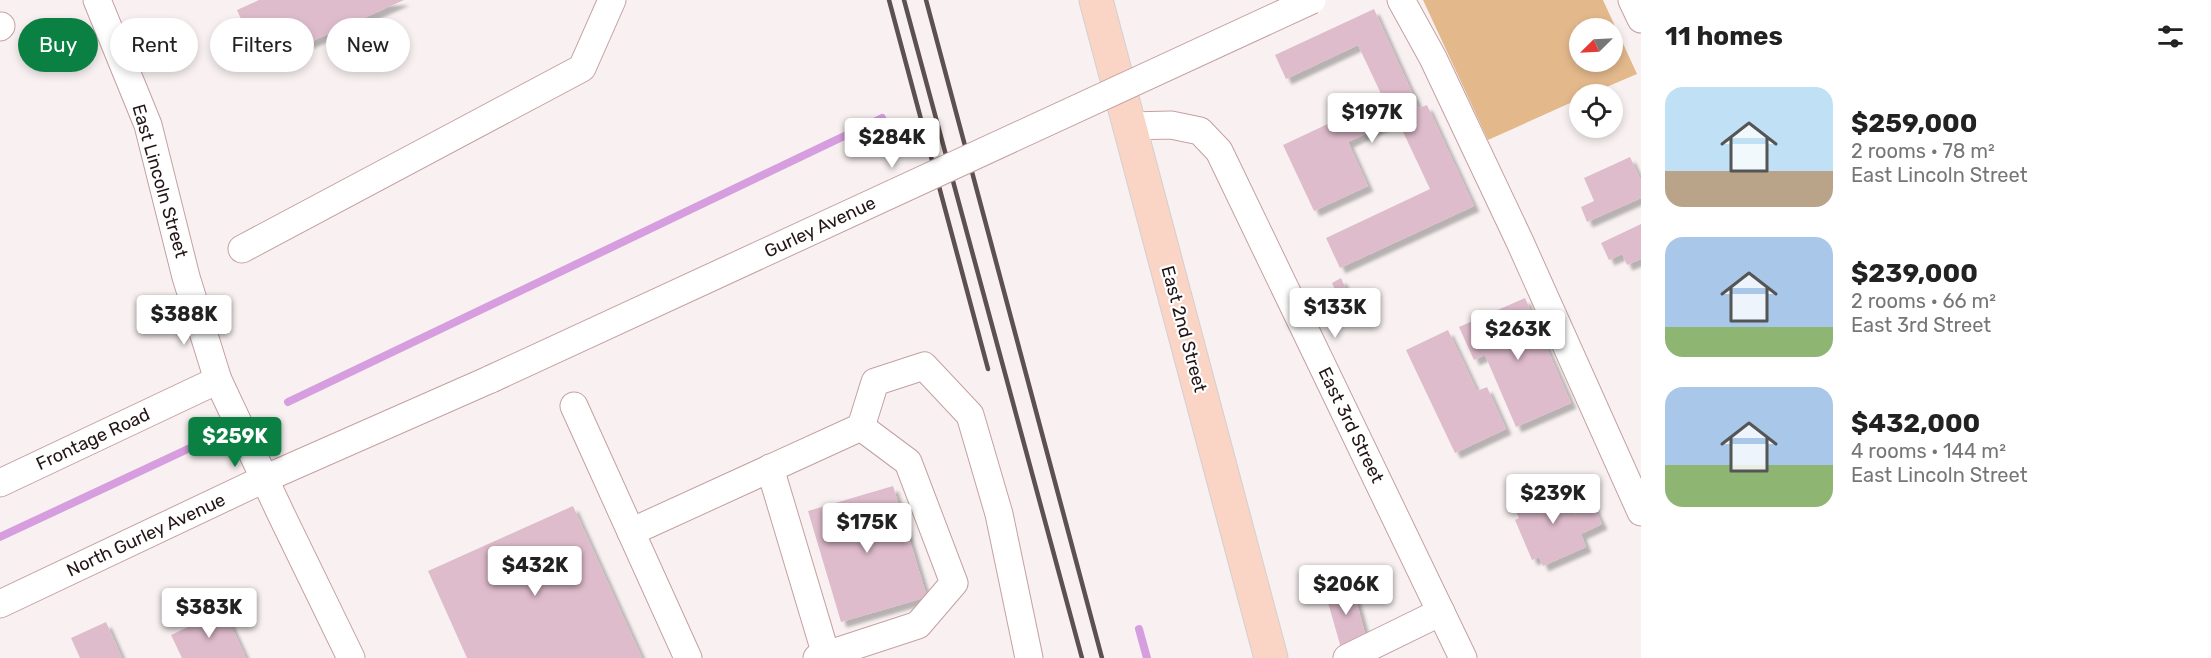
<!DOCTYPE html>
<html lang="en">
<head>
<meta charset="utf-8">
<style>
	body { margin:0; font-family:Rubik,sans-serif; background:#f6f6f6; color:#222; height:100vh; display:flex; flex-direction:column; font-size:22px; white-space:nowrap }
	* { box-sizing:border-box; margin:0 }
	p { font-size:20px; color:#767676 }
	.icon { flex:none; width:33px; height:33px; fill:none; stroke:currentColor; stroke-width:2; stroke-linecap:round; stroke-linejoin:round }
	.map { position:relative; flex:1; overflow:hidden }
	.panel { display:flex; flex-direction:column; background:#fff; width:570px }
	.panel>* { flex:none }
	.guide { position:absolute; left:18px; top:18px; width:570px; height:54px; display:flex; gap:12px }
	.needle { width:39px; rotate:246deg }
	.buttons { position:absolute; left:1569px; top:18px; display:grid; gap:12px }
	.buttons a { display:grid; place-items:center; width:54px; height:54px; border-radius:50%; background:#fff; box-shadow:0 3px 9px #0003; font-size:30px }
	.price { position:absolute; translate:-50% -51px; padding:0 14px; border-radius:6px; background:#fff; color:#222; font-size:20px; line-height:39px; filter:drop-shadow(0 2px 3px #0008) }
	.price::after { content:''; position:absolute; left:50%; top:36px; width:18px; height:14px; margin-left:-9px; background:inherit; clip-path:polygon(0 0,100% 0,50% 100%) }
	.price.active { background:#0b8043; color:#fff }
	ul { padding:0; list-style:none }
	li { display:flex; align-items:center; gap:18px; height:150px; padding:0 24px }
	li span { display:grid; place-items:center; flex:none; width:168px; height:120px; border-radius:18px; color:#555 }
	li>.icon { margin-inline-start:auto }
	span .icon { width:72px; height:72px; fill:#fffc; stroke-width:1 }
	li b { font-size:26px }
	h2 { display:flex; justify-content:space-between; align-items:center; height:72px; padding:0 24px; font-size:26px }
	.pill { padding:0 21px; border-radius:27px; background:#fff; box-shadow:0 3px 9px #0003; font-size:21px; line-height:54px }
	.pill.active { background:#0b8043; color:#fff }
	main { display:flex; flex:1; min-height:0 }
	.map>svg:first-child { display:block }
</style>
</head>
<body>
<main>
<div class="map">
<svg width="1641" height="658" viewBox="0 0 1641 658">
	<defs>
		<filter id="shadow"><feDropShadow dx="5.5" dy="5.5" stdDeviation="1.5" flood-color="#0004"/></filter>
	</defs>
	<rect width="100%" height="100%" fill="#f9f1f1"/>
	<path fill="#e3b98c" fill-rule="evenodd" d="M 1423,0 L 1603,0 L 1637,74 L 1590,94 L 1580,94 L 1579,99 L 1488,140 ZM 1580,28 L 1612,28 L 1612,62 L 1580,62 Z"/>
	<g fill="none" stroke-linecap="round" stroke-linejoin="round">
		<g stroke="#d79edf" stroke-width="8">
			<polyline points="288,402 882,118"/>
			<polyline points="0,537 205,441"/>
			<polyline points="1139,629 1147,658"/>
		</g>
	</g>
	<g fill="#dfbccc" filter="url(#shadow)">
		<polygon points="259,0 404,0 261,64 237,10"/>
		<polygon points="1374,9 1419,108 1427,105 1474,206 1340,268 1326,238 1430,189 1397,119 1348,142 1368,186 1314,211 1283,145 1383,98 1358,45 1286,79 1275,55"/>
		<polygon points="1630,157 1641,180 1641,198 1587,222 1581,207 1594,201 1584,178"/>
		<polygon points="1641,224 1641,259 1627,265 1622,254 1609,260 1601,243"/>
		<polygon points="1341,278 1346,289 1337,294 1332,283"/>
		<polygon points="1525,298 1571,403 1516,427 1485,355 1474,360 1459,327"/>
		<polygon points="1448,330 1477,391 1487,387 1506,429 1455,453 1406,350"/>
		<polygon points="1559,485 1572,515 1593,505 1602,524 1581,534 1586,547 1543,566 1539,557 1532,560 1515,520 1519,518 1513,505 1521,502 1520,498 1550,486 1551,488"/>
		<polygon points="893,486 927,597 841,622 808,511"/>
		<polygon points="573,506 642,658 467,658 428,571"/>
		<polygon points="1352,585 1367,641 1341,648 1325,592"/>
		<polygon points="224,610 246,658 182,658 171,635"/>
		<polygon points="106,622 122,658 80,658 71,638"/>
	</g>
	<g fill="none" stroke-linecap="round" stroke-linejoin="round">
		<defs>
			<g id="minor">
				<polyline points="97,0 148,125 186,277 218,380 281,514 351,658"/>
				<polyline points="1401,0 1433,58 1520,242 1641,512"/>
				<polyline points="1632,0 1641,19"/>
				<polyline points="0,27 1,26"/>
				<polyline points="1130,126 1171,125 1200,131 1219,151 1463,658"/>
				<polyline points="242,249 582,68 612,0"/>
				<polyline points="574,406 631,532"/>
				<polyline points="770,468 826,655"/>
				<polyline points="0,483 218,380"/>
				<polyline points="0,604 264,479 491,379"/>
				<polyline points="688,658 631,532 861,427 875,382 924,366 970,415 999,514 1029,658"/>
				<polyline points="817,658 918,625 954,583 908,462 861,427"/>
				<polyline points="1347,658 1441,612"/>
			</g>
			<polyline id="major" points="1096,0 1271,658"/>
		</defs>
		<use href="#minor" stroke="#c5a0a1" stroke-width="29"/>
		<use href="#major" stroke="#d3d0d0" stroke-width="35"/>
		<use href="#minor" stroke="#fff" stroke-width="27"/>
		<use href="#major" stroke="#fad4c5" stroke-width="33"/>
		<g stroke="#5d5051" stroke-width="4.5">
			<polyline points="889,0 988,369"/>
			<polyline points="904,0 1082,658"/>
			<polyline points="926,0 1102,658"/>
		</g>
		<defs>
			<polyline id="minor-bridge" points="491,379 1312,0"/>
		</defs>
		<use href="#minor-bridge" stroke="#c5a0a1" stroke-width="29" stroke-linecap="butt"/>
		<use href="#minor-bridge" stroke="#fff" stroke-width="27"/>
	</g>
	<g text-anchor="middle" stroke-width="4.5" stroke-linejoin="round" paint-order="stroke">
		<g font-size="18" fill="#231516" stroke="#fff">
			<text transform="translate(160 181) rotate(74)" y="6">East Lincoln Street</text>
			<text transform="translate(820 227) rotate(-25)" y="6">Gurley Avenue</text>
			<text transform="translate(1184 329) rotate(75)" y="6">East 2nd Street</text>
			<text transform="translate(1351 425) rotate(64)" y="6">East 3rd Street</text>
			<text transform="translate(93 439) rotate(-25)" y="6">Frontage Road</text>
			<text transform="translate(146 535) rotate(-25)" y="6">North Gurley Avenue</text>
		</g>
	</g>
</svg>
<div class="buttons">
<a><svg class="needle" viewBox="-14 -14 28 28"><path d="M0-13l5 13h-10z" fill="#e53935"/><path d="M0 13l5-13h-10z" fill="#767676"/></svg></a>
<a><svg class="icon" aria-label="locate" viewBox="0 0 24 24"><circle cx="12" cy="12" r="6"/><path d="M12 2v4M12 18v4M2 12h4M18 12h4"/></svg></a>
</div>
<b class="price" style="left:1372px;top:144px">$197K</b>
<b class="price" style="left:892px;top:169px">$284K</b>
<b class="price" style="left:1335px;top:339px">$133K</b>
<b class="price" style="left:184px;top:346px">$388K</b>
<b class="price" style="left:1518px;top:361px">$263K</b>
<b class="price active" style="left:235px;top:468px">$259K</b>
<b class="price" style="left:1553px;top:525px">$239K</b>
<b class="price" style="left:867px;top:554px">$175K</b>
<b class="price" style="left:535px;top:597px">$432K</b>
<b class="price" style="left:1346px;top:616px">$206K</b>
<b class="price" style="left:209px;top:639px">$383K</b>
<div class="guide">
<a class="pill active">Buy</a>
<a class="pill">Rent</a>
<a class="pill">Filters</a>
<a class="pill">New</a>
</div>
</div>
<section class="panel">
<h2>11 homes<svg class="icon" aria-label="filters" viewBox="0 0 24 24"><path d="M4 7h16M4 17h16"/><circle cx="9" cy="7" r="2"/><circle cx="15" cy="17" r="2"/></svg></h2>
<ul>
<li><span style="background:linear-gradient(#bfe0f5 70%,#b9a48a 0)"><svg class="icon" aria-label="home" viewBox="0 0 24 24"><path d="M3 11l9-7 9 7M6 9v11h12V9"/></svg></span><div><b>$259,000</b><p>2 rooms · 78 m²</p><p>East Lincoln Street</p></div></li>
<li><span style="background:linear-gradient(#a9c7e8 75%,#8fb573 0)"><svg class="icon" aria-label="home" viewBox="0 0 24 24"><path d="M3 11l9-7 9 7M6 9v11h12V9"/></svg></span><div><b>$239,000</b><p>2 rooms · 66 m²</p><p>East 3rd Street</p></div></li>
<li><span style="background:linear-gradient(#a9c7e8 65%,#8fb573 0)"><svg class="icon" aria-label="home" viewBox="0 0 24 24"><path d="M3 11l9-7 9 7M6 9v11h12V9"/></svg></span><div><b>$432,000</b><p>4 rooms · 144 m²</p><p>East Lincoln Street</p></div></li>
</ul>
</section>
</main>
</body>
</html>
